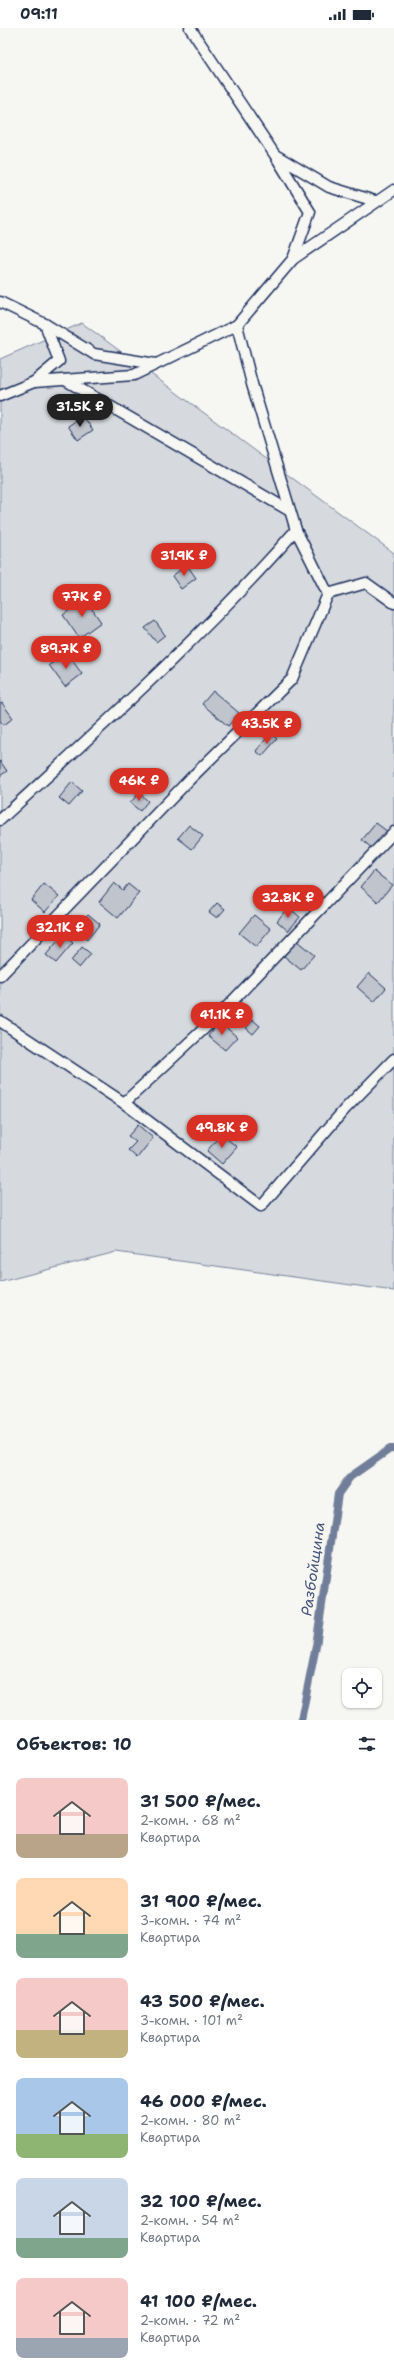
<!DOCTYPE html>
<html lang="ru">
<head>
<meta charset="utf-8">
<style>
	body { margin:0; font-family:"Shantell Sans",sans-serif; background:#f2f2f3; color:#1f2937; height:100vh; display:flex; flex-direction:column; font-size:15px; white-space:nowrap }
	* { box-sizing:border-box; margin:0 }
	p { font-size:13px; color:#747a83 }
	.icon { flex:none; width:22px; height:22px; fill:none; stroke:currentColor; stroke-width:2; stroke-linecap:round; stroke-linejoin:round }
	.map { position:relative; height:1692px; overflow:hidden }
	.side { display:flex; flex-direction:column; background:#fff; flex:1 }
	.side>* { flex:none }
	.controls { position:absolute; left:342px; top:1640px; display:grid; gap:8px }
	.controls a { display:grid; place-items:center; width:40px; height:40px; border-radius:8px; background:#fff; box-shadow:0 1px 3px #0004; font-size:20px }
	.price { position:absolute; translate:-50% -34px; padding:0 9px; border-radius:14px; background:#d93025; color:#fff; font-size:13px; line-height:26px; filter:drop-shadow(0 1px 2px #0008) }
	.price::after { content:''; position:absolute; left:50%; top:24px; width:12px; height:9px; margin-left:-6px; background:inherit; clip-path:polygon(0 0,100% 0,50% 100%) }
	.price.on { background:#222; color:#fff }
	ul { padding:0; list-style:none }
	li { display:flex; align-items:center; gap:12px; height:100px; padding:0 16px }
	li span { display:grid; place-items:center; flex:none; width:112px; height:80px; border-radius:8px; color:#555 }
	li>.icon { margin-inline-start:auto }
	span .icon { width:48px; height:48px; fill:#fffc; stroke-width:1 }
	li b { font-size:17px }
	h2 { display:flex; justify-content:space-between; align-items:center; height:48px; padding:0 16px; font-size:17px }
	.status { display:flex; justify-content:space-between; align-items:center; height:28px; padding:0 20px; background:#fff; direction:ltr }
	.status svg { height:11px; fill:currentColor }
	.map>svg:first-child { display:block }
</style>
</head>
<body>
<div class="status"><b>09:11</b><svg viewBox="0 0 49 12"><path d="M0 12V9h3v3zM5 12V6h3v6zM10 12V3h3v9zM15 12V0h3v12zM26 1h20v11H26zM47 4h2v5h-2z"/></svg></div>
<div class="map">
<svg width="394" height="1692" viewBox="0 0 394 1692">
	<rect width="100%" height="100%" fill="#f6f6f2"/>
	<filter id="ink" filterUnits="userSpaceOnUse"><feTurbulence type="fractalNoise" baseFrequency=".025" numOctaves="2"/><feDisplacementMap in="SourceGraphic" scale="8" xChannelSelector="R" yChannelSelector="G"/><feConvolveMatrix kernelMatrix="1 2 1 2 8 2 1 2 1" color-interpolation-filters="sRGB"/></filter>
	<g filter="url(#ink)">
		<polygon fill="#d6d9dd" stroke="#78849e" points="82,295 394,525 394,1263 116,1224 0,1254 0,331"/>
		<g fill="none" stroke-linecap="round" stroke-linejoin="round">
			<polyline stroke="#717e99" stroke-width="8" points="301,1692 316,1618 338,1466 350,1449 390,1421 394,1421"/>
		</g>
		<g fill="#c0c4cd" stroke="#1b2f5e">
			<polygon points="83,388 93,402 78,412 68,398"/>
			<polygon points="187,537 196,550 181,561 172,548"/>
			<polygon points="85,571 101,594 79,610 63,587"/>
			<polygon points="155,593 165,607 156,614 145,600"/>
			<polygon points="67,625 82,646 65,659 49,637"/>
			<polygon points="213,663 239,685 228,698 202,676"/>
			<polygon points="2,675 13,690 4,697 0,693 0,676"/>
			<polygon points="271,705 277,711 262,728 256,723"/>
			<polygon points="0,733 7,743 0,748"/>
			<polygon points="72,754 82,763 69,778 59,770"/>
			<polygon points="139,765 148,773 140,783 130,775"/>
			<polygon points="376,795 388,804 373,821 362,812"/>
			<polygon points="189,797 203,808 192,821 178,810"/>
			<polygon points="374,843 392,857 378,874 361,859"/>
			<polygon points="114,855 123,862 128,856 139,865 118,890 99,874"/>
			<polygon points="44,856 59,868 45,884 31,872"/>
			<polygon points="217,875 225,881 217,890 209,884"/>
			<polygon points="288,879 300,889 288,903 277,893"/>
			<polygon points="88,886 100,896 87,912 75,901"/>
			<polygon points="254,887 271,901 256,919 239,905"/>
			<polygon points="63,907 73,915 56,935 46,927"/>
			<polygon points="297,913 314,927 301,942 284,928"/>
			<polygon points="82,919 91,926 79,940 71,933"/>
			<polygon points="369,945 386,960 374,974 357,959"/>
			<polygon points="253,992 260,998 253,1006 246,1000"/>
			<polygon points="220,994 237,1009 225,1022 208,1008"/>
			<polygon points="138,1097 153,1110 137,1130 128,1122 136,1114 128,1108"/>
			<polygon points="221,1106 237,1119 222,1136 207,1123"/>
		</g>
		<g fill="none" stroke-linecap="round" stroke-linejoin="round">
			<defs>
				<g id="service">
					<polyline points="190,0 275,127 310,184 293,231"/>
					<polyline points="277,128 329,159 375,173"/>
					<polyline points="0,274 45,296 94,326 156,336"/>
					<polyline points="65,352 290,483"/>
					<polyline points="34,354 59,333 45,296"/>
					<polyline points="0,368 34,354 134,347 237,297"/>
					<polyline points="328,566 366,555 394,575"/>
					<path d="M 0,792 C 102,698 205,606 296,502"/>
					<polyline points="0,948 190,751 292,651 328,566 296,502 252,356 237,297 293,231 394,162"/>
					<polyline points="0,993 124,1075 261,1178 345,1081 394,1031"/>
					<polyline points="124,1075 222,984 394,804"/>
				</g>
			</defs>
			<use href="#service" stroke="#1b2f5e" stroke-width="13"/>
			<use href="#service" stroke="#f6f6f2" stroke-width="10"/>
		</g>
	</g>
	<g text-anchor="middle" stroke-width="4" stroke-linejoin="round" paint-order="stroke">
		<g font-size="15" font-style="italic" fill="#46567b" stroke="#f6f6f2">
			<text transform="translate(313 1541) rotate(-82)" y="5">Разбойщина</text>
		</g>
	</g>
</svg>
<div class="controls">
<a><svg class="icon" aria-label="locate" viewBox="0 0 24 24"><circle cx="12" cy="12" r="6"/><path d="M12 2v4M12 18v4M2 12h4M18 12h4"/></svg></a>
</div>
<b class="price on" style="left:80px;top:400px">31.5K ₽</b>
<b class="price" style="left:184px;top:549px">31.9K ₽</b>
<b class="price" style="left:82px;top:590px">77K ₽</b>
<b class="price" style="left:66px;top:642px">89.7K ₽</b>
<b class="price" style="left:267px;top:717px">43.5K ₽</b>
<b class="price" style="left:139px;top:774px">46K ₽</b>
<b class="price" style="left:288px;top:891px">32.8K ₽</b>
<b class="price" style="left:60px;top:921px">32.1K ₽</b>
<b class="price" style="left:222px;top:1008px">41.1K ₽</b>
<b class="price" style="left:222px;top:1121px">49.8K ₽</b>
</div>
<section class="side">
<h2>Объектов: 10<svg class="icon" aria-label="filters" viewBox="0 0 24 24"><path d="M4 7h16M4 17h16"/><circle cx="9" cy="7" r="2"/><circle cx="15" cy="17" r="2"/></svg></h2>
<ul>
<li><span style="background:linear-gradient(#f6c9c9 70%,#b9a48a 0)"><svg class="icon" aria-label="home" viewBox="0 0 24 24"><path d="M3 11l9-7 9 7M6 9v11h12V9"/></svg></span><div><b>31 500 ₽/мес.</b><p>2-комн. · 68 m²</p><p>Квартира</p></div></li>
<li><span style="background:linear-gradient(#ffd9b3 70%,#7fa58c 0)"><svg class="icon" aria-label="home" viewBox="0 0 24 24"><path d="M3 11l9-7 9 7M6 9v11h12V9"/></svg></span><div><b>31 900 ₽/мес.</b><p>3-комн. · 74 m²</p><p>Квартира</p></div></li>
<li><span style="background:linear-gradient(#f6c9c9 65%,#c2b280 0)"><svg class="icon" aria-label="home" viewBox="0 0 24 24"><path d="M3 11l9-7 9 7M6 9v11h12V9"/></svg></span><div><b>43 500 ₽/мес.</b><p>3-комн. · 101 m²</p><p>Квартира</p></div></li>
<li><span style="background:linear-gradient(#a9c7e8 70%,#8fb573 0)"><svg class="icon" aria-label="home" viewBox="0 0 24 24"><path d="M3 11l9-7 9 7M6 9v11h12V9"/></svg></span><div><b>46 000 ₽/мес.</b><p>2-комн. · 80 m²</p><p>Квартира</p></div></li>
<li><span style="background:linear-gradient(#c9d6e8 75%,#7fa58c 0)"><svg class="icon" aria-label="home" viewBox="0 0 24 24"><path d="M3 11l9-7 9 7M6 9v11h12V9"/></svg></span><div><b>32 100 ₽/мес.</b><p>2-комн. · 54 m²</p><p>Квартира</p></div></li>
<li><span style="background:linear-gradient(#f6c9c9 75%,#9aa5b1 0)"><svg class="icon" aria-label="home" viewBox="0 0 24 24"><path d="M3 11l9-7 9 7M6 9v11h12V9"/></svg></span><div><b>41 100 ₽/мес.</b><p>2-комн. · 72 m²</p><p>Квартира</p></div></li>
</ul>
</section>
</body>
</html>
